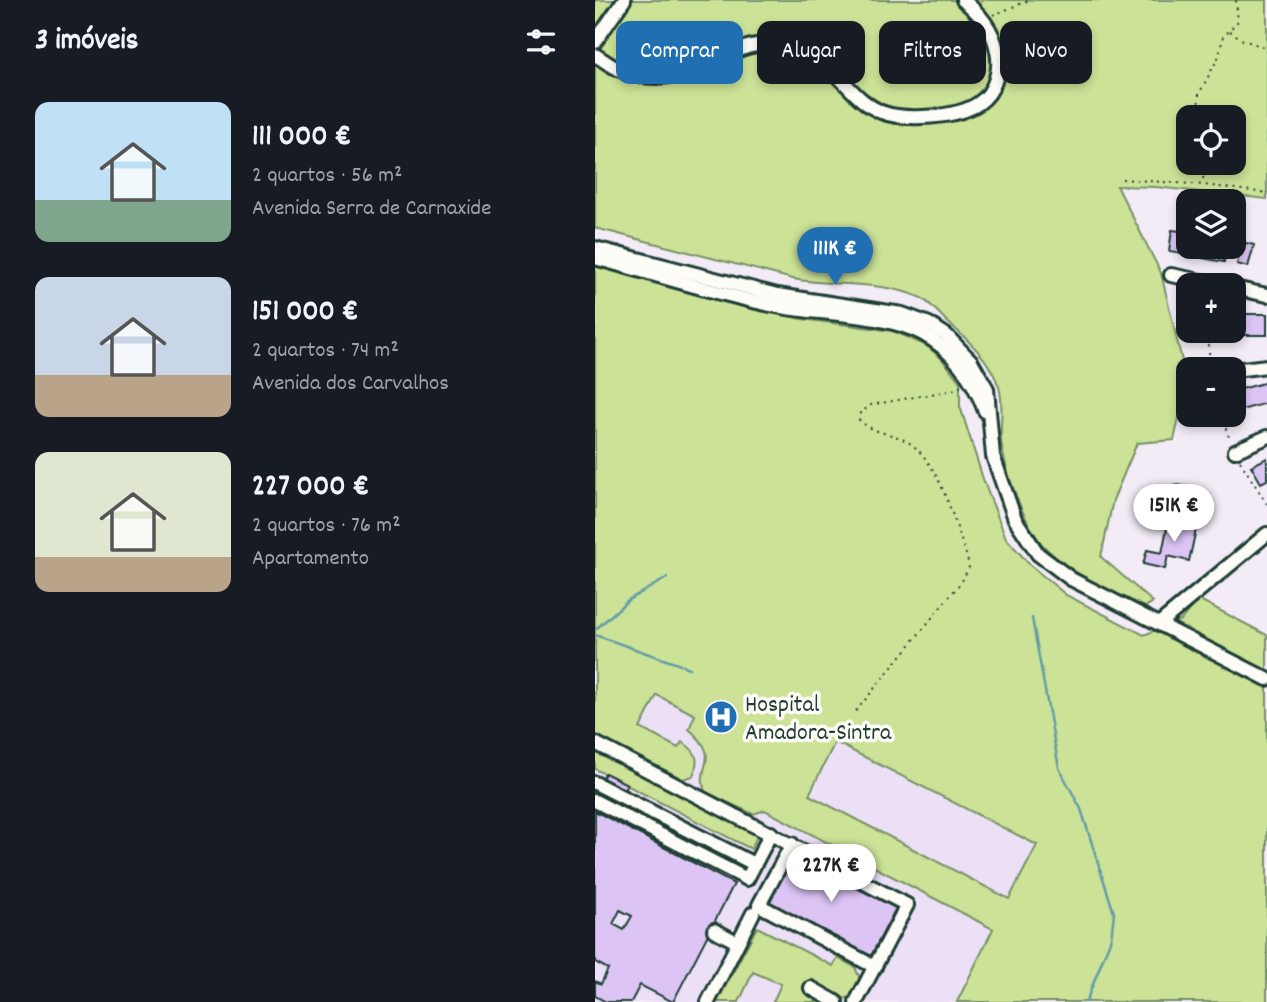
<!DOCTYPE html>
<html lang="pt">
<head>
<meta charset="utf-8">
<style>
	body { margin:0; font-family:Dekko,sans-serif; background:#242831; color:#f1f3f6; height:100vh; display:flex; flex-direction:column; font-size:26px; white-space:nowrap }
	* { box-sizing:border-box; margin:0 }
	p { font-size:23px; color:#9ea1a6 }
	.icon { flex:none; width:38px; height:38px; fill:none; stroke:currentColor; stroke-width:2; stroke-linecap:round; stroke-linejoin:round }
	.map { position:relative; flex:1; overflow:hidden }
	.side { display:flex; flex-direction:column; background:#171b24; width:595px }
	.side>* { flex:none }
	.top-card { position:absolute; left:21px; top:21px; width:546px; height:63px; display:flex; gap:14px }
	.tools { position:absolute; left:581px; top:105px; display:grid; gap:14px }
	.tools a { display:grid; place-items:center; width:70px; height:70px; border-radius:14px; background:#171b24; box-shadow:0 4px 10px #0003; font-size:35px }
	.price { position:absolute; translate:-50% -60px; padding:0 16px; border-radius:24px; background:#fff; color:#222; font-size:23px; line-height:46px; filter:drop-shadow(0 2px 4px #0008) }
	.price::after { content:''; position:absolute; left:50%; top:42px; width:21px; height:16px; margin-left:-10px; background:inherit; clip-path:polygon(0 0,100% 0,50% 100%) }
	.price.current { background:#1f6fb2; color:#fff }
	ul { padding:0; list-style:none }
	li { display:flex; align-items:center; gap:21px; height:175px; padding:0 35px }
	li span { display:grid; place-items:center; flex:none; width:196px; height:140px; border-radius:14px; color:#555 }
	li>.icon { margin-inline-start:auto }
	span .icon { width:84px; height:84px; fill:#fffc; stroke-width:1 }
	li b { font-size:30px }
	h2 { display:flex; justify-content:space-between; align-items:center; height:84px; padding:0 35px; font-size:30px }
	.pill { padding:0 24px; border-radius:14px; background:#171b24; box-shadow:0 4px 10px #0003; font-size:24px; line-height:63px }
	.pill.current { background:#1f6fb2; color:#fff }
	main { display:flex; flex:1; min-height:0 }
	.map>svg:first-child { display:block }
</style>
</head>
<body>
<main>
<section class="side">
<h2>3 imóveis<svg class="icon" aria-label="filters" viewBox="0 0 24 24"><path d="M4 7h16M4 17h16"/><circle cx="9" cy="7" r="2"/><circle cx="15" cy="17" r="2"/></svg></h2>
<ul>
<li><span style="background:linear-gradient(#bfe0f5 70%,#7fa58c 0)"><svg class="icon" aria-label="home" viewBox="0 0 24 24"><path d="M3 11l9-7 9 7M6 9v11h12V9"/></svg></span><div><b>111 000 €</b><p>2 quartos · 56 m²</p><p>Avenida Serra de Carnaxide</p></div></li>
<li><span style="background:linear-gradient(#c9d6e8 70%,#b9a48a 0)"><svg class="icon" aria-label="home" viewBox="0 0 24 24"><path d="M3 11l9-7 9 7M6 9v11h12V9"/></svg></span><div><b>151 000 €</b><p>2 quartos · 74 m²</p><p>Avenida dos Carvalhos</p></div></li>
<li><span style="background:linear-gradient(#dfe7d0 75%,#b9a48a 0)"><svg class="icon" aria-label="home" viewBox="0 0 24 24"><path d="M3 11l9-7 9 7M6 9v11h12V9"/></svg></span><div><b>227 000 €</b><p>2 quartos · 76 m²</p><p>Apartamento</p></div></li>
</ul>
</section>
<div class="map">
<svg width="672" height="1002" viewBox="0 0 672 1002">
	<rect width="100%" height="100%" fill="#f3ecf6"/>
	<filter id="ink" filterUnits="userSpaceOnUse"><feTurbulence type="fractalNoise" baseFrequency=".0143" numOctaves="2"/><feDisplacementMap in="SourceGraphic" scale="14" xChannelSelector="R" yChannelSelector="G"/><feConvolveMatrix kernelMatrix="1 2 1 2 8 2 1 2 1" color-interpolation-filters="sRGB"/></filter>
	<g filter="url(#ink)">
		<polygon fill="#ece0f6" points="0,585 455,823 362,1002 0,1002"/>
		<g fill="#cce297" stroke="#769066" stroke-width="2" fill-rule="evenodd">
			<path d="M 0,0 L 672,0 L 672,199 L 560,187 L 522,186 L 566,273 L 589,369 L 588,401 L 579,440 L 542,443 L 518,500 L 506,557 L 558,602 L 550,607 C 514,589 473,574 446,543 C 428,521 409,469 406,440 C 405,423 409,403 404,387 C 395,360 376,343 356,325 C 346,317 335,301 324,297 C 284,280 240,287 198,279 L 0,228 ZM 593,117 L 639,117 L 639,163 L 593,163 Z"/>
			<path d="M 0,266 L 164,310 L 207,319 L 298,331 L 332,346 L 346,358 L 365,382 L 365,406 L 389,482 L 411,538 L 435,565 L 471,595 L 549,635 L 586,620 L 603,599 L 672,635 L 672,1002 L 362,1002 L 398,929 L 170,810 L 158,814 L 110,792 C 100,763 129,760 94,729 L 100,715 L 62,695 L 45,728 L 83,748 L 87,742 C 102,751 105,759 98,776 L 88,779 L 0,736 ZM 240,742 L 442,845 L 414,899 L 214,795 Z"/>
			<polygon points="0,747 164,832 156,849 0,769"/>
			<polygon points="162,927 238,966 243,958 260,967 265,979 256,997 248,999 217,982 230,1002 178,1002 186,984 158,972 144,1002 122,1002"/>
		</g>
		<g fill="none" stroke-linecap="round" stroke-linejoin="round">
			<g stroke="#649da6" stroke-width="2.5">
				<polyline points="437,618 464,768 486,809 519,913 516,938 491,1002"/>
				<polyline points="0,630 33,600 72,578"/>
				<polyline points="0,635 94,668"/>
			</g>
		</g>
		<g fill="#dcc5f5" stroke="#1f3d34" stroke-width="2" fill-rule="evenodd">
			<polygon points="577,230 593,232 593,247 596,247 595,254 574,251"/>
			<polygon points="647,242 659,245 653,267 642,264"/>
			<polygon points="609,247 631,247 629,262 607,258"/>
			<polygon points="639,314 672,314 672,335 619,335 619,331 639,331"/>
			<polygon points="672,382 672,403 639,412 639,391"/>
			<polygon points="672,458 672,480 666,483 656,466"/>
			<polygon points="581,485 596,487 594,501 579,500"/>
			<polygon points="574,518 602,525 594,561 573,556 570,569 548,564 552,550 567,553"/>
			<polygon points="10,773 32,784 29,791 7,779"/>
			<path d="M 0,811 L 139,884 L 78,1002 L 45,985 L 36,1002 L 11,1002 L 0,996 L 0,981 L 6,984 L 13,969 L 0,962 ZM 25,910 L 37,916 L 29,930 L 18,924 Z"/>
			<polygon points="196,853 301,908 276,956 171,901"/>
		</g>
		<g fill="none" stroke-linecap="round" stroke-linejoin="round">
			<defs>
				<g id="minor">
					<polyline points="0,42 29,0"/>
					<path d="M 0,55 C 9,60 18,68 28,71 C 58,83 92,76 120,61 C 136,53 157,42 175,45 C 195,47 218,54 234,68 C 252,83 263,102 286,112 C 310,121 363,118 384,103 C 400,92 406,70 402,51 C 398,29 385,14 368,0"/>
					<polyline points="0,248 182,295 307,314 334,324 351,335 376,361 392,389 398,456 420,519 443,554 476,579 672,679"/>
					<path d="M 0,258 C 60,274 120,294 181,306 C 226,315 289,313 328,334 C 359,351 378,378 390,411"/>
					<polyline points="576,275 625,285"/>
					<polyline points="639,288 672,295"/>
					<polyline points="639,370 672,366"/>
					<polyline points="640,451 672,437"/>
					<polyline points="565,623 672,534"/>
					<polyline points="0,743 312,905 261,1002"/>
					<polyline points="0,783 159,864"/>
					<polyline points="0,801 152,879 176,833"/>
					<polyline points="197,844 164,905 280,967"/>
					<polyline points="119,930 142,942"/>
					<polyline points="216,988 241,1002"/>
					<polyline points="113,1002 158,913"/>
				</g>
			</defs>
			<use href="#minor" stroke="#1f3d34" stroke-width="18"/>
			<g stroke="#1f3d34" stroke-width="2" stroke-dasharray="2 5" stroke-linecap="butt">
				<polyline points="398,15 435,0"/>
				<polyline points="635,31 648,40 672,48"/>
				<polyline points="603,117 604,94 624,56 628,37 643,21 641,0"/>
				<polyline points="606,163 609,183"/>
				<polyline points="527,179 609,185 672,193"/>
				<polyline points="613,331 615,369"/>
				<polyline points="626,415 635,440"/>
				<polyline points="645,461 672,504"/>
				<path d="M 261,711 L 367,581 L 374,567 L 372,557 C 359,522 345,462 313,442 C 295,431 282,436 264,420 L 265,413 L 276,405 L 358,390 L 367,386"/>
			</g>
			<use href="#minor" stroke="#fdfcf7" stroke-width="12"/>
		</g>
	</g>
	<defs>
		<symbol id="hospital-disc" viewBox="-11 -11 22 22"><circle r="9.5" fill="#1f6fb2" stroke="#fdfcf7"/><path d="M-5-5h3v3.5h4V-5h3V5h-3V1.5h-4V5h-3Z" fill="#fff"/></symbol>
	</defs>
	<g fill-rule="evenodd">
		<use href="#hospital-disc" x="107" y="698" width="38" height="38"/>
	</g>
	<g text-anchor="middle" stroke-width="7" stroke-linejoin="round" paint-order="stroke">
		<g font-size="24" fill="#1f3d34" stroke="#fdfcf7" text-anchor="start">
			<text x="150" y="711">Hospital<tspan x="150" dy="28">Amadora-Sintra</tspan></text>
		</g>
	</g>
</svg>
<div class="tools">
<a><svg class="icon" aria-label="locate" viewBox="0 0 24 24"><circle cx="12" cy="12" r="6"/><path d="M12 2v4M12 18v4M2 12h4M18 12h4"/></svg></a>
<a><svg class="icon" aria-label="layers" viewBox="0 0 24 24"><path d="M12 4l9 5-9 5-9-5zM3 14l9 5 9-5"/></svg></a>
<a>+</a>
<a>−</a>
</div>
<b class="price current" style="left:240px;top:287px">111K €</b>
<b class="price" style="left:579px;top:544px">151K €</b>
<b class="price" style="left:236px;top:904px">227K €</b>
<div class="top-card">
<a class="pill current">Comprar</a>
<a class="pill">Alugar</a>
<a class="pill">Filtros</a>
<a class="pill">Novo</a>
</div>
</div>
</main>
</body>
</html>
